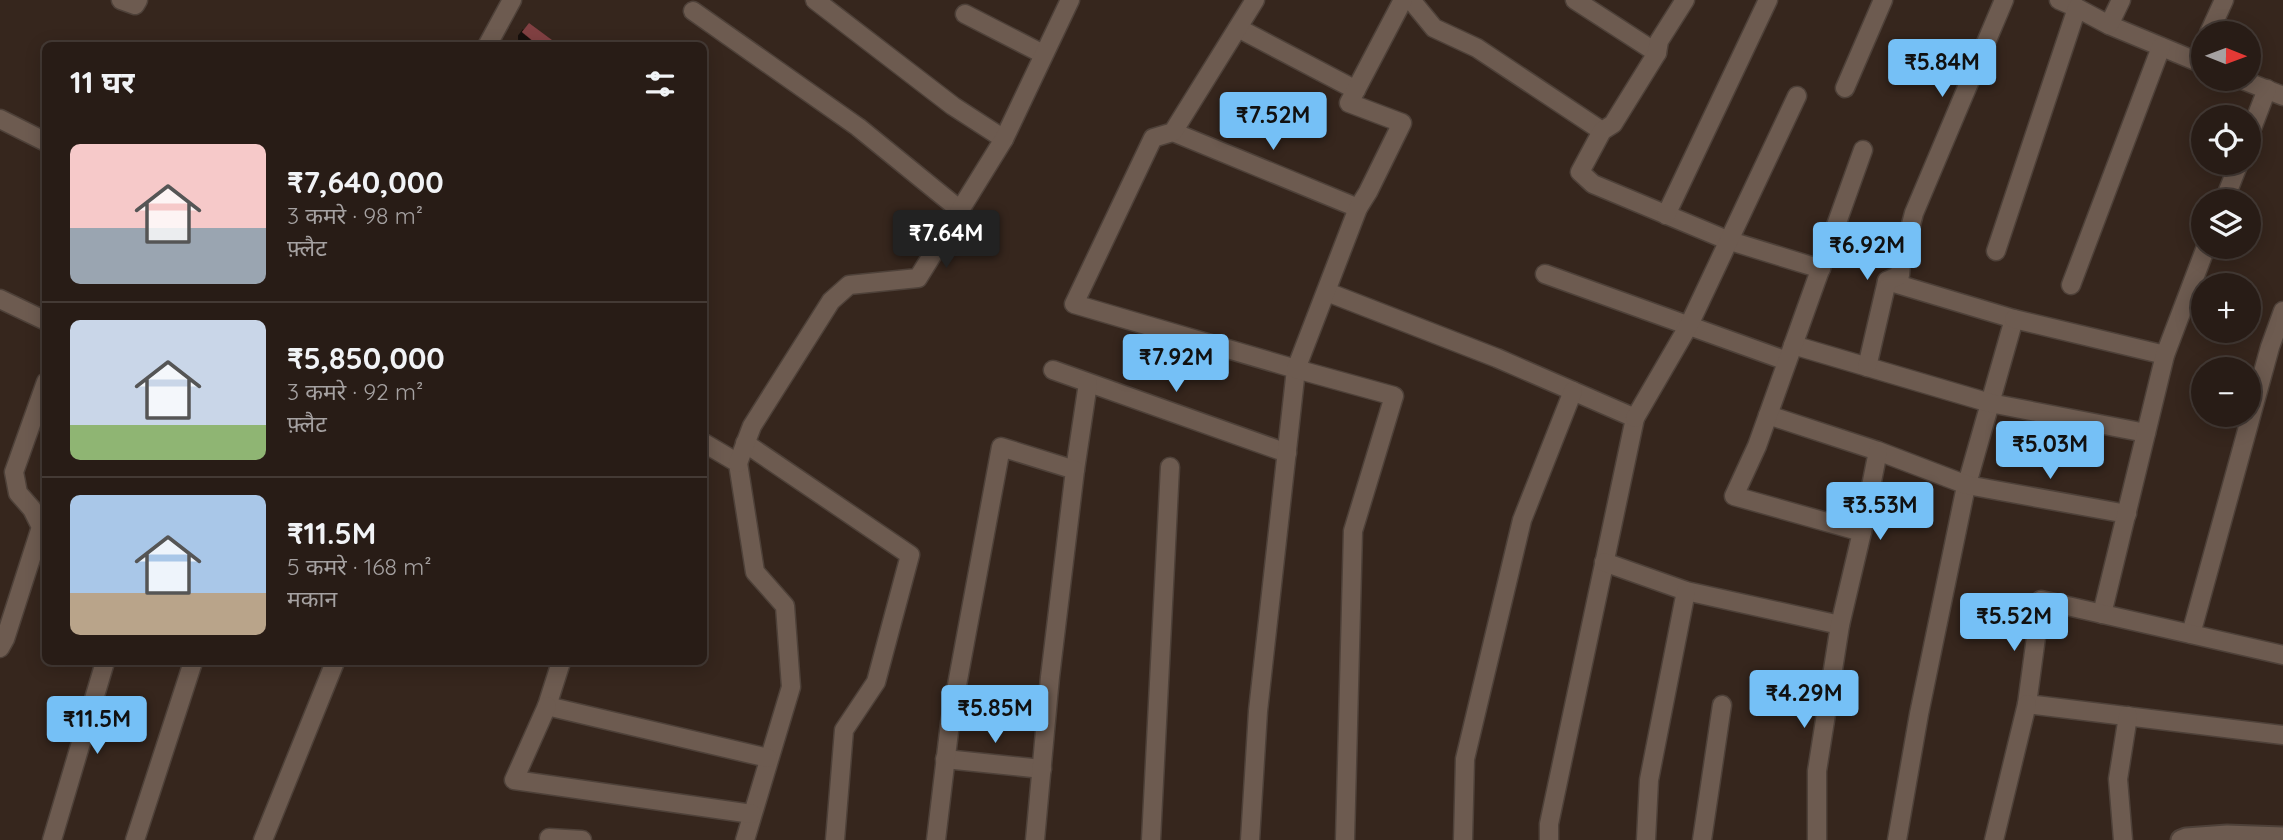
<!DOCTYPE html>
<html lang="hi">
<head>
<meta charset="utf-8">
<style>
	body { margin:0; font-family:Quicksand,"Noto Sans Devanagari",sans-serif; background:#342923; color:#f1f3f6; height:100vh; display:flex; flex-direction:column; font-size:26px; white-space:nowrap }
	* { box-sizing:border-box; margin:0 }
	p { font-size:23px; color:#a5a1a1 }
	.icon { flex:none; width:38px; height:38px; fill:none; stroke:currentColor; stroke-width:2; stroke-linecap:round; stroke-linejoin:round }
	.map { position:relative; flex:1; overflow:hidden }
	.sheet { position:absolute; left:42px; top:42px; width:665px; height:623px; display:flex; flex-direction:column; background:#281c16; border-radius:10px; box-shadow:0 4px 18px #0003,0 0 0 2px #443a35 }
	.sheet>* { flex:none }
	.needle { width:46px; rotate:91deg }
	.buttons { position:absolute; left:2191px; top:21px; display:grid; gap:14px }
	.buttons a { display:grid; place-items:center; width:70px; height:70px; border-radius:50%; background:#281c16; box-shadow:0 4px 18px #0003,0 0 0 2px #443a35; font-size:35px }
	.price { position:absolute; translate:-50% -60px; padding:0 16px; border-radius:7px; background:#75c0f6; color:#111; font-size:23px; line-height:46px; filter:drop-shadow(0 2px 4px #0008) }
	.price::after { content:''; position:absolute; left:50%; top:42px; width:21px; height:16px; margin-left:-10px; background:inherit; clip-path:polygon(0 0,100% 0,50% 100%) }
	.price.current { background:#222; color:#fff }
	ul { padding:0; list-style:none }
	li { display:flex; align-items:center; gap:21px; height:175px; padding:0 28px }
	li+li { border-top:2px solid #443a35 }
	li span { display:grid; place-items:center; flex:none; width:196px; height:140px; border-radius:10px; color:#555 }
	li>.icon { margin-inline-start:auto }
	span .icon { width:84px; height:84px; fill:#fffc; stroke-width:1 }
	li b { font-size:30px }
	h2 { display:flex; justify-content:space-between; align-items:center; height:84px; padding:0 28px; font-size:30px }
	.map>svg:first-child { display:block }
</style>
</head>
<body>
<div class="map">
<svg width="2283" height="840" viewBox="0 0 2283 840">
	<defs>
		<filter id="shadow"><feDropShadow dx="-6" dy="6" stdDeviation="0" flood-color="#0009"/></filter>
	</defs>
	<rect width="100%" height="100%" fill="#36261d"/>
	<polygon fill="#813f42" filter="url(#shadow)" points="529,23 556,43 554,46 539,46 522,32"/>
	<g fill="none" stroke-linecap="round" stroke-linejoin="round">
		<defs>
			<g id="minor">
				<polyline points="121,0 135,5 138,0"/>
				<polyline points="815,0 953,106 1004,139"/>
				<polyline points="1411,0 1434,28 1477,48 1602,131"/>
				<polyline points="1575,0 1657,53"/>
				<polyline points="1685,0 1659,41 1657,53 1613,124 1602,131 1580,172 1593,184 1727,240 1821,269"/>
				<polyline points="2059,0 2077,8"/>
				<polyline points="693,11 858,127 960,210"/>
				<polyline points="965,14 1043,54"/>
				<polyline points="2109,25 2203,64"/>
				<polyline points="1238,28 1356,90"/>
				<polyline points="2209,33 2224,0"/>
				<polyline points="487,46 512,0"/>
				<polyline points="2240,79 2283,96"/>
				<polyline points="1845,88 1883,0"/>
				<polyline points="0,119 46,142"/>
				<polyline points="1173,132 1358,208"/>
				<polyline points="2249,136 2267,89"/>
				<polyline points="2224,201 2239,163"/>
				<polyline points="1666,215 1768,0"/>
				<polyline points="1996,251 2077,8 2109,25 2121,0"/>
				<polyline points="1545,274 1787,361"/>
				<polyline points="1887,281 2014,319 1965,491 1919,714 1897,840"/>
				<polyline points="2071,285 2161,47"/>
				<polyline points="1327,292 1497,358 1635,418 1549,824 1549,840"/>
				<polyline points="0,299 46,321"/>
				<polyline points="2014,319 2165,355"/>
				<polyline points="1793,345 1990,403 2146,433"/>
				<polyline points="1867,367 1887,281 1900,275 1901,263 1914,213 2004,0"/>
				<polyline points="1053,370 1287,453"/>
				<polyline points="1768,415 1878,451 1967,485 2127,514"/>
				<polyline points="1635,418 1689,325 1797,96"/>
				<polyline points="704,443 738,463 755,572 785,606 791,687 745,840"/>
				<polyline points="745,443 910,555 876,682 844,730 835,840"/>
				<polyline points="738,463 752,426 831,301 849,285 918,278 1004,139 1070,0"/>
				<polyline points="1075,470 1088,383"/>
				<polyline points="1862,532 1734,496 1757,446 1863,150"/>
				<polyline points="1604,562 1686,591 1840,625"/>
				<polyline points="2102,614 2165,355 2206,247"/>
				<polyline points="2191,634 2270,347 2283,311"/>
				<polyline points="0,648 5,639 41,527 32,509 18,493 14,472 46,382"/>
				<polyline points="2283,655 2041,600 2027,704 2283,735"/>
				<polyline points="561,662 547,706 768,758"/>
				<polyline points="547,706 514,780 752,814"/>
				<polyline points="945,759 1042,769"/>
				<polyline points="549,838 582,840"/>
				<polyline points="52,840 105,662"/>
				<polyline points="135,840 193,662"/>
				<polyline points="263,840 335,662"/>
				<polyline points="936,840 950,723 1001,447 1075,470 1050,677 1035,840"/>
				<polyline points="1151,840 1170,467"/>
				<polyline points="1250,840 1258,711 1296,369 1074,304 1153,138 1173,132 1255,0"/>
				<polyline points="1345,840 1353,531 1394,396 1296,369 1358,208 1368,192 1402,123 1349,103 1403,0"/>
				<polyline points="1463,840 1465,759 1522,520 1573,391"/>
				<polyline points="1646,840 1649,780 1686,591"/>
				<polyline points="1702,840 1722,705"/>
				<polyline points="1817,840 1817,771 1840,625 1862,532 1878,451"/>
				<polyline points="1994,840 2027,704"/>
				<polyline points="2123,840 2118,779 2128,716"/>
			</g>
			<polyline id="tertiary" points="2181,840 2186,838 2227,835 2283,837"/>
		</defs>
		<use href="#minor" stroke="#4e4139" stroke-width="21"/>
		<use href="#tertiary" stroke="#4e4139" stroke-width="23"/>
		<use href="#minor" stroke="#6d5b50" stroke-width="18"/>
		<use href="#tertiary" stroke="#6d5b50" stroke-width="19"/>
	</g>
</svg>
<div class="buttons">
<a><svg class="needle" viewBox="-14 -14 28 28"><path d="M0-13l5 13h-10z" fill="#e53935"/><path d="M0 13l5-13h-10z" fill="#a5a1a1"/></svg></a>
<a><svg class="icon" aria-label="locate" viewBox="0 0 24 24"><circle cx="12" cy="12" r="6"/><path d="M12 2v4M12 18v4M2 12h4M18 12h4"/></svg></a>
<a><svg class="icon" aria-label="layers" viewBox="0 0 24 24"><path d="M12 4l9 5-9 5-9-5zM3 14l9 5 9-5"/></svg></a>
<a>+</a>
<a>−</a>
</div>
<b class="price" style="left:1942px;top:99px">₹5.84M</b>
<b class="price" style="left:1273px;top:152px">₹7.52M</b>
<b class="price current" style="left:946px;top:270px">₹7.64M</b>
<b class="price" style="left:1867px;top:282px">₹6.92M</b>
<b class="price" style="left:1176px;top:394px">₹7.92M</b>
<b class="price" style="left:2050px;top:481px">₹5.03M</b>
<b class="price" style="left:1880px;top:542px">₹3.53M</b>
<b class="price" style="left:2014px;top:653px">₹5.52M</b>
<b class="price" style="left:1804px;top:730px">₹4.29M</b>
<b class="price" style="left:995px;top:745px">₹5.85M</b>
<b class="price" style="left:97px;top:756px">₹11.5M</b>
<section class="sheet">
<h2>11 घर<svg class="icon" aria-label="filters" viewBox="0 0 24 24"><path d="M4 7h16M4 17h16"/><circle cx="9" cy="7" r="2"/><circle cx="15" cy="17" r="2"/></svg></h2>
<ul>
<li><span style="background:linear-gradient(#f6c9c9 60%,#9aa5b1 0)"><svg class="icon" aria-label="home" viewBox="0 0 24 24"><path d="M3 11l9-7 9 7M6 9v11h12V9"/></svg></span><div><b>₹7,640,000</b><p>3 कमरे · 98 m²</p><p>फ़्लैट</p></div></li>
<li><span style="background:linear-gradient(#c9d6e8 75%,#8fb573 0)"><svg class="icon" aria-label="home" viewBox="0 0 24 24"><path d="M3 11l9-7 9 7M6 9v11h12V9"/></svg></span><div><b>₹5,850,000</b><p>3 कमरे · 92 m²</p><p>फ़्लैट</p></div></li>
<li><span style="background:linear-gradient(#a9c7e8 70%,#b9a48a 0)"><svg class="icon" aria-label="home" viewBox="0 0 24 24"><path d="M3 11l9-7 9 7M6 9v11h12V9"/></svg></span><div><b>₹11.5M</b><p>5 कमरे · 168 m²</p><p>मकान</p></div></li>
</ul>
</section>
</div>
</body>
</html>
